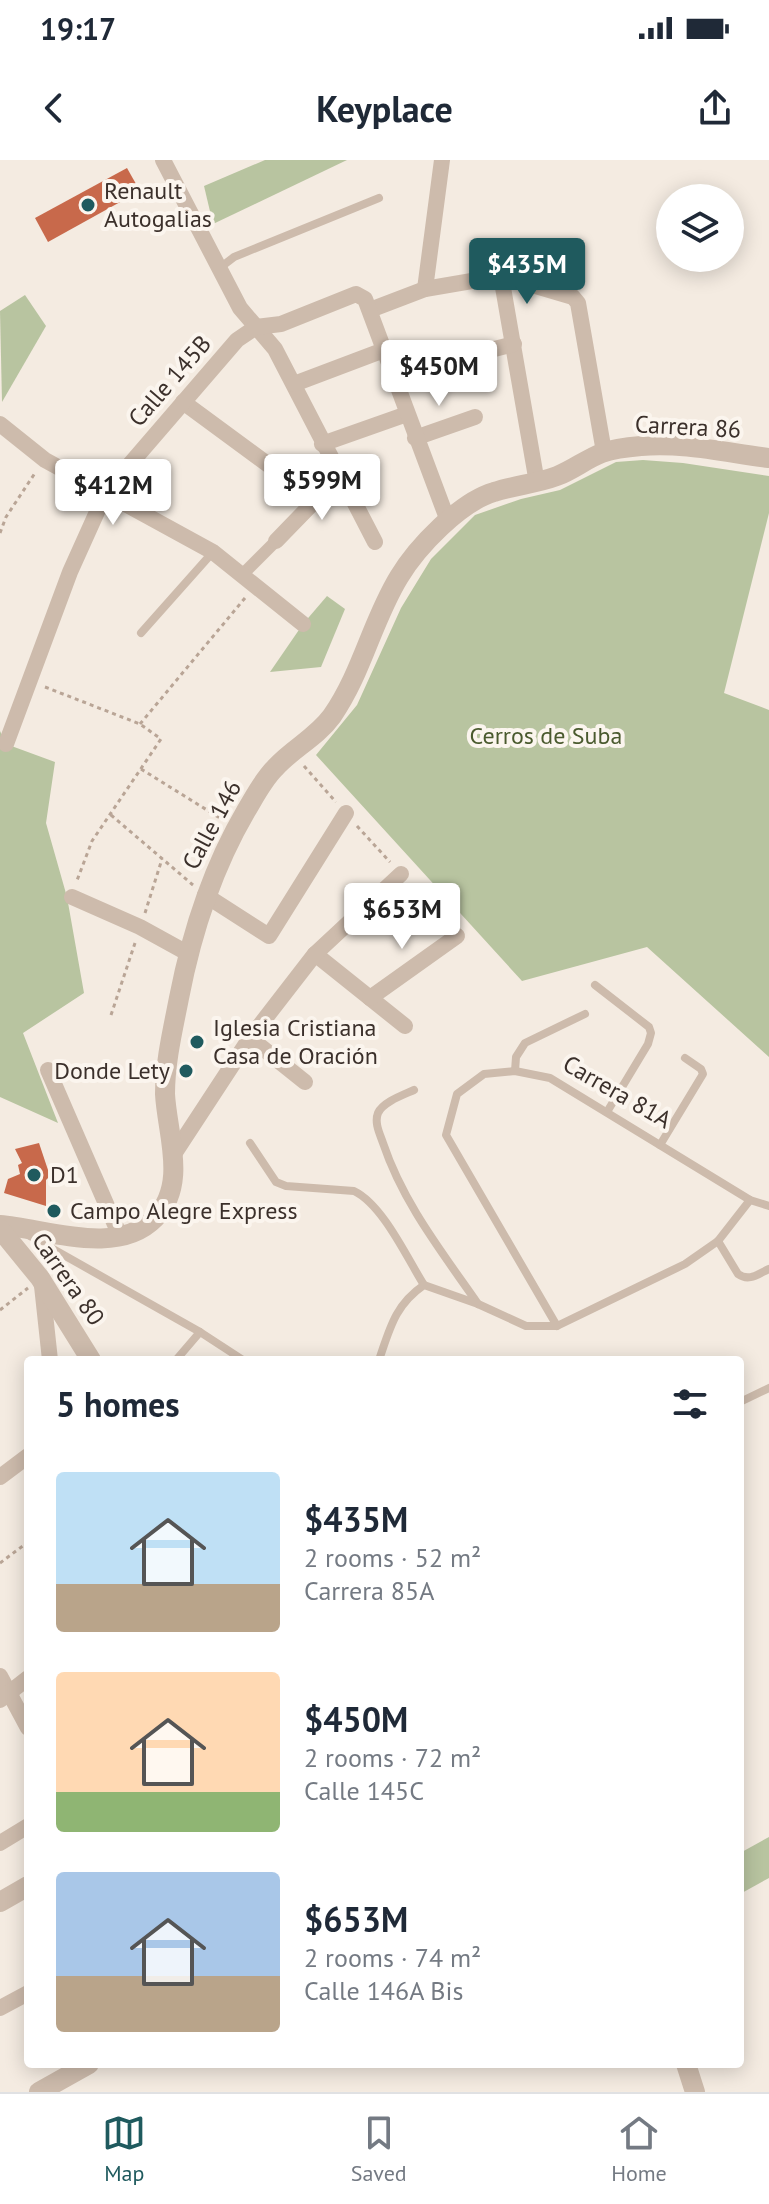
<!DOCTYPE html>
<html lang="en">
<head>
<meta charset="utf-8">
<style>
	body { margin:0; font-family:"PT Sans",sans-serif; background:#f2f2f3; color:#1f2937; height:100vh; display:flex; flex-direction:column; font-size:30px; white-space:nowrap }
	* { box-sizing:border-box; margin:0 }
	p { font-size:26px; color:#747a83 }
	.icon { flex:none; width:44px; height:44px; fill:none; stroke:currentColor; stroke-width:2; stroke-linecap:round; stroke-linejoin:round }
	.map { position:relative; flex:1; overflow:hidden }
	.details { position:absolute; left:24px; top:1196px; width:720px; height:712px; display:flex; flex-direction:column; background:#fff; border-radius:8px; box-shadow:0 4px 20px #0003 }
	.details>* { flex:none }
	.fabs { position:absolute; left:656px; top:24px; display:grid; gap:16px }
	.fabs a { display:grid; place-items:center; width:88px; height:88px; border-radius:50%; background:#fff; box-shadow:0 4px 20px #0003; font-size:40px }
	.price { position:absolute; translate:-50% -68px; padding:0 18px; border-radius:8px; background:#fff; color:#222; font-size:26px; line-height:52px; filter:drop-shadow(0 2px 4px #0008) }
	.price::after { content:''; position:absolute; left:50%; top:48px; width:24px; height:18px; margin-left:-12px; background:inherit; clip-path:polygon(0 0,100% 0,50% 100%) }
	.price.current { background:#1f5a5e; color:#fff }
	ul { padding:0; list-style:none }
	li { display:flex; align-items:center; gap:24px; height:200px; padding:0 32px }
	li span { display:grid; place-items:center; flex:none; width:224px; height:160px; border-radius:8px; color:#555 }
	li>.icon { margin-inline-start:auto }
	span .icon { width:96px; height:96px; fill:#fffc; stroke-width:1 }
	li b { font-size:34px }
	h2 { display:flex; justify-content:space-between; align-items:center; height:96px; padding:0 32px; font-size:34px }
	.status { display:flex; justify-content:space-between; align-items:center; height:56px; padding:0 40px; background:#fff; direction:ltr }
	.status svg { height:22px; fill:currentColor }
	header { display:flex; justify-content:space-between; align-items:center; height:104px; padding:0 32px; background:#fff; font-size:36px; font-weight:800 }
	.tabs { display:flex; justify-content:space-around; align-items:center; height:112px; border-top:2px solid #e0e1e3; background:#fff; font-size:22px; color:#747a83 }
	.tabs a { display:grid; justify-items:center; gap:4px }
	.tabs .current { color:#1f5a5e }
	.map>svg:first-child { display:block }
</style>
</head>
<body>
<div class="status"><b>19:17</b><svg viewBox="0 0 49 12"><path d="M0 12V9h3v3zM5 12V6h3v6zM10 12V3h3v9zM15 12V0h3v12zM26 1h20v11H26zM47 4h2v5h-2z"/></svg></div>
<header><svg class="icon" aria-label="back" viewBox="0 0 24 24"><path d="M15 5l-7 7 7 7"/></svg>Keyplace<svg class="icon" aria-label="share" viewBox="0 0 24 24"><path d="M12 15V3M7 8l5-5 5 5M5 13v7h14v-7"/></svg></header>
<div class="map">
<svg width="769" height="1932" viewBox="0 0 769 1932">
	<rect width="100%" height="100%" fill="#f4ebe1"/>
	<g fill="#b8c4a0">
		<polygon points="265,0 347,0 213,64 204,26"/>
		<polygon points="25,135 46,166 2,242 0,151"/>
		<polygon points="643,300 683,303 769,316 769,353 724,533 769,550 769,897 647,787 522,821 316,595 357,545 401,448 431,399 475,355 521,339 560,330 616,302"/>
		<polygon points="327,436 345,449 321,507 270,512 303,464"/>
		<polygon points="0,571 6,584 55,602 46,663 67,737 84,833 23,873 58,963 0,937"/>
		<polygon points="769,1677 769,1718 740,1734 740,1693"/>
	</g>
	<g fill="#c8694b">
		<polygon points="127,8 140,31 48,82 35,58"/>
		<polygon points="39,983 50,1016 46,1020 46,1046 4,1033 8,1019 20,1014 18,1005 22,1003 15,989"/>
	</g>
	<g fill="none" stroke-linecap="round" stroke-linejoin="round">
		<g stroke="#b9a596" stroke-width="3" stroke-dasharray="4 4" stroke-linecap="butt">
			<polyline points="0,373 6,357 35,313"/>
			<polyline points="45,527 140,564 161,579 92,681 76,723"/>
			<polyline points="140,564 245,438"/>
			<polyline points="304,606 336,642"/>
			<polyline points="141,609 223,660"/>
			<polyline points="111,655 193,725"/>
			<polyline points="357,666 390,702"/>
			<polyline points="411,725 446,764"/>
			<polyline points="145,753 162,699"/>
			<polyline points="111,855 135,783"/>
			<polyline points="0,1150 28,1128"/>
			<polyline points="0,1403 28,1382"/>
		</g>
		<g stroke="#cdbbac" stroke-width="8">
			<polyline points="221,107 234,97 379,38"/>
			<polyline points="141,473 213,392"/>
			<polyline points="595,825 649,867 651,873 648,884 607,952"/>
			<polyline points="515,911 516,897 525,883 585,854"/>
			<path d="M 414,930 C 403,935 383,942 378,953 C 374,963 380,974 383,983 C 403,1043 442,1092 478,1144"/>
			<path d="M 250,983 L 276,1022 L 286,1026 L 354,1031 C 383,1045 407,1098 424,1125"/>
			<polyline points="660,985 703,914 701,909 685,898"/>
			<polyline points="30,1076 200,1172 243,1200"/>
			<path d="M 718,1081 L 738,1114 C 749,1122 758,1114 769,1109"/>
			<polyline points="557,1166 446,975 457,934 484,914 515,911 550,918 750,1040 769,1046"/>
			<polyline points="176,1200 200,1172"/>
			<path d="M 379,1200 C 390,1168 395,1145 424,1125 L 478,1144 L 526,1166 L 557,1166 L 685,1104 L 718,1081 L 750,1040"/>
			<polyline points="740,1242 769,1228"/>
		</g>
		<polyline stroke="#cdbbac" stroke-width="12" points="242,415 276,381"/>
		<g stroke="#cdbbac" stroke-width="16">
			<polyline points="163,0 240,148 275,189 375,382"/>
			<polyline points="501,116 537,323"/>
			<polyline points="425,129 442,0"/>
			<polyline points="370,150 425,129 501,116 573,137 578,143 604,292"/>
			<polyline points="393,215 514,184"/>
			<polyline points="294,224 384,190"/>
			<polyline points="183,242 289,320"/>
			<polyline points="0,264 45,300 213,392 303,464"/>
			<polyline points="415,278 475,257"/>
			<polyline points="322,284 407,254"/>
			<polyline points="276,381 340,315"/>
			<polyline points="6,584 70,412 106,332 237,180 256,167 281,164 356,134 365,139 448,361"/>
			<polyline points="205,735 269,776 346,653"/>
			<polyline points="72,737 140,767 189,794"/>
			<polyline points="315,794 405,866"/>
			<polyline points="370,838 457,776"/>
			<polyline points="250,878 305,922"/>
			<polyline points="48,910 120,1076"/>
			<polyline points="172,997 250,878 315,794 401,714"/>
			<polyline points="42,1126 50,1200"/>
			<polyline points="0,1317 28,1296"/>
			<polyline points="0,1516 28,1568"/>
			<polyline points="0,1540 28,1518"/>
			<polyline points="0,1683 28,1666"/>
			<polyline points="0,1848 28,1833"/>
		</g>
		<g stroke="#cdbbac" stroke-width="20">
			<path d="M 0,1065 C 47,1069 117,1097 155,1058 C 188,1024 167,974 165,934 C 165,902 173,869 179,838 C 192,771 212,709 246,651 C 255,636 263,620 275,608 C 293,588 316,578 332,556 C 362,513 372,461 399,417 C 417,387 460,342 494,332 C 515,325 536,324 557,316 C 573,310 586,299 602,293 C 613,289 629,287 641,286 C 682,282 728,293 769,298"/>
			<polyline points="0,1069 40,1118 91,1200"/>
			<polyline points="0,1742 28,1726"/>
			<polyline points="686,1904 695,1932"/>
			<polyline points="39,1932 89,1904"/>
		</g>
	</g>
	<g fill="#1f5a5e" stroke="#fbf5ee" stroke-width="3">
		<circle cx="88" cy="45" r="8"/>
		<circle cx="197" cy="882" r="8"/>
		<circle cx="186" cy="911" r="8"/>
		<circle cx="34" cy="1015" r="8"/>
		<circle cx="54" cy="1051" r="8"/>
	</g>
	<g text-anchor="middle" stroke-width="8" stroke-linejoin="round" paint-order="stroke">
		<g font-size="24" fill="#3b302b" stroke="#fbf5ee" text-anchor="start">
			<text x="104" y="39">Renault<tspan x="104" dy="28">Autogalias</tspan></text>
			<text x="213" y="876">Iglesia Cristiana<tspan x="213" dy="28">Casa de Oración</tspan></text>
			<text x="170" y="919" text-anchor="end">Donde Lety</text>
			<text x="50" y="1023">D1</text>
			<text x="70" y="1059">Campo Alegre Express</text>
		</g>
		<g font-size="24" fill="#3b302b" stroke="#fbf5ee">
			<text transform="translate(170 221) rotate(-49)" y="8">Calle 145B</text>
			<text transform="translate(688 267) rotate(3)" y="8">Carrera 86</text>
			<text transform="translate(212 665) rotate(-62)" y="8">Calle 146</text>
			<text transform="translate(617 932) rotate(30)" y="8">Carrera 81A</text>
			<text transform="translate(68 1119) rotate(55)" y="8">Carrera 80</text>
		</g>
		<g font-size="24" fill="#4a5a2e" stroke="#fbf5ee">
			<text x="546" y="584">Cerros de Suba</text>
		</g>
	</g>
</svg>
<div class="fabs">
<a><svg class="icon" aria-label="layers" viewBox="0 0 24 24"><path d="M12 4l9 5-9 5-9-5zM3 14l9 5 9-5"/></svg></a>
</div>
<b class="price current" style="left:527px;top:146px">$435M</b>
<b class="price" style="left:439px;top:248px">$450M</b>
<b class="price" style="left:322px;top:362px">$599M</b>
<b class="price" style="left:113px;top:367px">$412M</b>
<b class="price" style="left:402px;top:791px">$653M</b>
<section class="details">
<h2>5 homes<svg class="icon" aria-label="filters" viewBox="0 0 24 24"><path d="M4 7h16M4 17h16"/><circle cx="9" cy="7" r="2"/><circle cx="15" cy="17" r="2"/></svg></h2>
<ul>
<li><span style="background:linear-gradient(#bfe0f5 70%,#b9a48a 0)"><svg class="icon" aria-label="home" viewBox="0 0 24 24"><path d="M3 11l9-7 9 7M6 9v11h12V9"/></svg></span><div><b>$435M</b><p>2 rooms · 52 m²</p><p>Carrera 85A</p></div></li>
<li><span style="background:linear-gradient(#ffd9b3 75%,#8fb573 0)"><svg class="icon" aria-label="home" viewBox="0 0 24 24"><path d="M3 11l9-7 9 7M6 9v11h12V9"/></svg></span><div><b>$450M</b><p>2 rooms · 72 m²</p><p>Calle 145C</p></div></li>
<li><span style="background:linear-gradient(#a9c7e8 65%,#b9a48a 0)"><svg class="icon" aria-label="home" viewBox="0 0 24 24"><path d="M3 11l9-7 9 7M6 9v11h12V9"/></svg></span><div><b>$653M</b><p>2 rooms · 74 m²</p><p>Calle 146A Bis</p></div></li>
</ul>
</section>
</div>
<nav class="tabs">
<a class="current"><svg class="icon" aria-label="map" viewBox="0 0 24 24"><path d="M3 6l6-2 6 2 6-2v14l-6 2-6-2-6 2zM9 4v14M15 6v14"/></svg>Map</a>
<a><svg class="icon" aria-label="saved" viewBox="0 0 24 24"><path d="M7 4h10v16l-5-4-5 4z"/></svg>Saved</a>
<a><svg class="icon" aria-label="home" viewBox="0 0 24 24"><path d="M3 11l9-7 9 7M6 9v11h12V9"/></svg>Home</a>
</nav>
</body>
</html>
